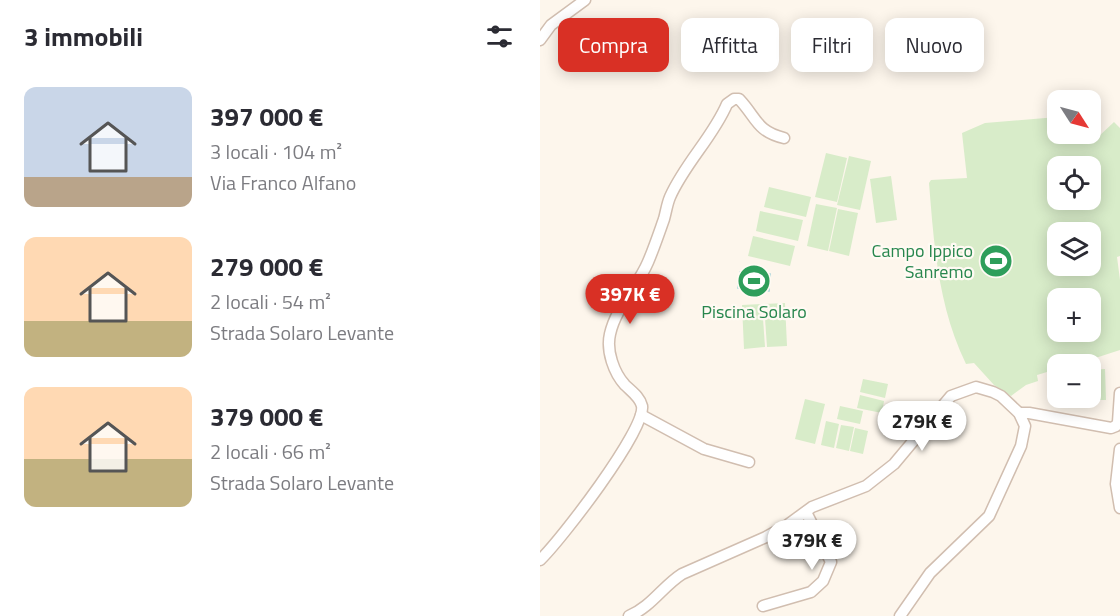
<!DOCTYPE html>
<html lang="it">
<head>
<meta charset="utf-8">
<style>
	body { margin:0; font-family:"Titillium Web",sans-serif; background:#f2f2f3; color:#2b2b33; height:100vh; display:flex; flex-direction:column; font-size:22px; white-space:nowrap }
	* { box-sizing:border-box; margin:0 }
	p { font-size:20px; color:#7c7c81 }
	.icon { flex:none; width:33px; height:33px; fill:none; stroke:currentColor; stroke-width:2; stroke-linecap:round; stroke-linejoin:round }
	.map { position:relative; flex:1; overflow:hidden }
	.details { display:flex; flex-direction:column; background:#fff; width:540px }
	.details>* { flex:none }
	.guide { position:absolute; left:18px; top:18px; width:471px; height:54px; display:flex; gap:12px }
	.needle { width:39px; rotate:126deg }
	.fabs { position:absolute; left:507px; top:90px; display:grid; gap:12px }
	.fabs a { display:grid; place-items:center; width:54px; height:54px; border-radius:12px; background:#fff; box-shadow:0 3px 15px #0003; font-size:30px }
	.price { position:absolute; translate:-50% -51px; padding:0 14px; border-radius:21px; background:#fff; color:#222; font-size:20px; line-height:39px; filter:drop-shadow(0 2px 3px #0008) }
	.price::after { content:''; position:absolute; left:50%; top:36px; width:18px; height:14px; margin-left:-9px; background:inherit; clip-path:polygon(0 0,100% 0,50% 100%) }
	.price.on { background:#d93025; color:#fff }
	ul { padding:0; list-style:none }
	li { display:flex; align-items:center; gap:18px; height:150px; padding:0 24px }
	li span { display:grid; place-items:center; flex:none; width:168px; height:120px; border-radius:12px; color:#555 }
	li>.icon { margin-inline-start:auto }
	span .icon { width:72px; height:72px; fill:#fffc; stroke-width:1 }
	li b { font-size:26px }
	h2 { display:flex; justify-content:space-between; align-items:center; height:72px; padding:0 24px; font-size:26px }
	.chip { padding:0 21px; border-radius:12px; background:#fff; box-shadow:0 3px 15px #0003; font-size:21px; line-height:54px }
	.chip.on { background:#d93025; color:#fff }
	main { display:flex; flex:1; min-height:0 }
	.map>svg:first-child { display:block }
</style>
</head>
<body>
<main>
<section class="details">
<h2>3 immobili<svg class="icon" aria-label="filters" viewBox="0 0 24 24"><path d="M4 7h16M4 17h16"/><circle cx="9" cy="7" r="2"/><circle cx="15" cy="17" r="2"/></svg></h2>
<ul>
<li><span style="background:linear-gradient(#c9d6e8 75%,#b9a48a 0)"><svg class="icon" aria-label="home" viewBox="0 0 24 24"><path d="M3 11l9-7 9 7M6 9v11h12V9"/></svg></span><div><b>397 000 €</b><p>3 locali · 104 m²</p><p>Via Franco Alfano</p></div></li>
<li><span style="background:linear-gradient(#ffd9b3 70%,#c2b280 0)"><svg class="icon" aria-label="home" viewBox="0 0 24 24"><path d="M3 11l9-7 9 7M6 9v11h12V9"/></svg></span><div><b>279 000 €</b><p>2 locali · 54 m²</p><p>Strada Solaro Levante</p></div></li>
<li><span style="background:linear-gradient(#ffd9b3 60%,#c2b280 0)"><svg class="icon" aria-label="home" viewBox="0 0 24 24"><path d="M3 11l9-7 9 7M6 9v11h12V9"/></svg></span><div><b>379 000 €</b><p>2 locali · 66 m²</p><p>Strada Solaro Levante</p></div></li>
</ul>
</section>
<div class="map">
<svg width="580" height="616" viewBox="0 0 580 616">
	<defs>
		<pattern id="water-ripples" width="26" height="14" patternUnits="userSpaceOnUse" patternTransform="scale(1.5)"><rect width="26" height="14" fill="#bfe3e8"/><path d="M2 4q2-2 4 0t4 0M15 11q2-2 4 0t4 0" fill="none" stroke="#a0bbbe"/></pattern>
	</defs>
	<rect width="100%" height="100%" fill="#fdf6ec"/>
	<g fill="#d8ecc9" fill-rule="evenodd">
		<path d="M 517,117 L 518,134 L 550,134 L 551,132 L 557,138 L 574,122 L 580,128 L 580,256 L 577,257 L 580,280 L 580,350 L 537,364 L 518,364 L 517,369 L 497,375 L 498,381 L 486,385 L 471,396 L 454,385 L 434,363 L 426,364 C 398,306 394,245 389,183 L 391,180 L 427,178 L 422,133 L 445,123 ZM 518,166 L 550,166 L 550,200 L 518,200 ZM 518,232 L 550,232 L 550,266 L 518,266 ZM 518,298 L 550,298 L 550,332 L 518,332 Z"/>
		<polygon points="286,153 307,158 297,202 275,197"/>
		<polygon points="309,156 331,161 320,210 297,205"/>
		<polygon points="351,176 357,220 336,223 330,179"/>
		<polygon points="229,187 271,197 266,217 224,207"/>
		<polygon points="276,204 297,208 288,251 267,246"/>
		<polygon points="298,209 318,213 309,256 289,251"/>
		<polygon points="220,211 263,220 258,241 216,231"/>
		<polygon points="213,236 255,246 250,266 208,256"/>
		<polygon points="245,303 247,346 227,347 224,304"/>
		<polygon points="222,304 225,347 204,349 202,305"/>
		<polygon points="565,369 566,400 552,400 551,370"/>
		<polygon points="323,379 348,384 345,398 320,392"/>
		<polygon points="320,395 344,401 342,413 317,408"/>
		<polygon points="265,399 285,404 275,444 255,439"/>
		<polygon points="300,406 323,411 320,424 297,419"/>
		<polygon points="286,421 299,424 294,448 281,445"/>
		<polygon points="301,425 314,427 309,451 296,448"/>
		<polygon points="315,428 328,431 323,454 310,451"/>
	</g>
	<polygon fill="url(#water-ripples)" stroke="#a5d3da" stroke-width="1.5" points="200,272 230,274 229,291 198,288"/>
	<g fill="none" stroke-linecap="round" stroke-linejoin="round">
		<defs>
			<g id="street">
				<polyline points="0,40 11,25 45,0"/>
				<polyline points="479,413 489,413 571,428 576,426 578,422 580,393"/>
				<polyline points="101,415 164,449 209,462"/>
				<polyline points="580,449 576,484 580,508"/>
				<path d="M 0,560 C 20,541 106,430 102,406 C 100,397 91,391 85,385 C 74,373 66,351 70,334 C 76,307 98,286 108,262 C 114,248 119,233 124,219 C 126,212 127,204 130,197 C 145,163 173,137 187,104 L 194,99 L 199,99 C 217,118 216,131 244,138"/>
				<polyline points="223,606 271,592 283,581 291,562 266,512"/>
				<path d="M 89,616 C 111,607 123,586 142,574 L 226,537 L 246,526 L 272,507 L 326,486 L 354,464 L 411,396 L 436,387 L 453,392 L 461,396 L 479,413 L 485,426 L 481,446 L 449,516 L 390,573 L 360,616"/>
			</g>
		</defs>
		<use href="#street" stroke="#d1beb0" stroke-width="13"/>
		<use href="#street" stroke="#fff" stroke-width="10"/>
	</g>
	<defs>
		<symbol id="stadium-disc" viewBox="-11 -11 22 22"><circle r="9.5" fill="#2e9e5b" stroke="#fffaf3"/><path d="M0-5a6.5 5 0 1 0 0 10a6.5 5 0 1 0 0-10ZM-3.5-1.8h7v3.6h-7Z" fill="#fff"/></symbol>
	</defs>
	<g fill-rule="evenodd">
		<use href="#stadium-disc" x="437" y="242" width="38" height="38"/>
		<use href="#stadium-disc" x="195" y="262" width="38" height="38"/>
	</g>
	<g text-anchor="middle" stroke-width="4.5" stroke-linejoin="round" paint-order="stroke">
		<g font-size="18" fill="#27864d" stroke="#fffaf3" text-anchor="end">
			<text x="433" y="257">Campo Ippico<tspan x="433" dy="21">Sanremo</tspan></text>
			<text x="214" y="318" text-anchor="middle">Piscina Solaro</text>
		</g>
	</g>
</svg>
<div class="fabs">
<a><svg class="needle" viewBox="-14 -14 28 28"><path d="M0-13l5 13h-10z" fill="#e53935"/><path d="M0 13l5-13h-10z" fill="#7c7c81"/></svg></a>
<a><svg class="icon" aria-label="locate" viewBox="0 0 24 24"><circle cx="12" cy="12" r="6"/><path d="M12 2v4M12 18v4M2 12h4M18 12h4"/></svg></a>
<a><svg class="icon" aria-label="layers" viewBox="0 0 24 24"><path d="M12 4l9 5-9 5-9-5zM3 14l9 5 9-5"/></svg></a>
<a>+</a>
<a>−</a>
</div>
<b class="price on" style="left:90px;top:325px">397K €</b>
<b class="price" style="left:382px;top:452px">279K €</b>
<b class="price" style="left:272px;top:571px">379K €</b>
<div class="guide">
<a class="chip on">Compra</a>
<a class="chip">Affitta</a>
<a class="chip">Filtri</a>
<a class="chip">Nuovo</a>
</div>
</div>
</main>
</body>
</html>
